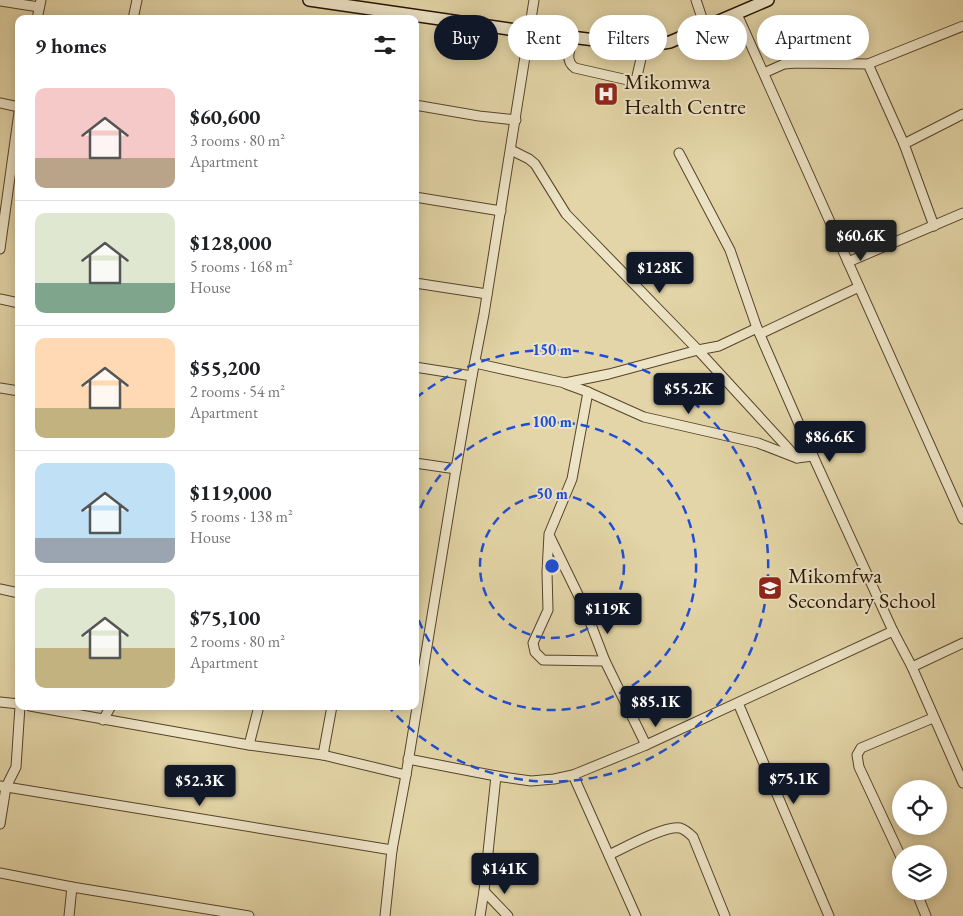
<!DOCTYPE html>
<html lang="en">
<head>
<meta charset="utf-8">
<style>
	body { margin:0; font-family:"EB Garamond",serif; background:#f2f2f2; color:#202124; height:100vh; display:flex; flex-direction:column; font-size:19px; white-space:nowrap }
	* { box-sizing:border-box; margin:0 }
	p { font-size:16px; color:#757577 }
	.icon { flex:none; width:28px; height:28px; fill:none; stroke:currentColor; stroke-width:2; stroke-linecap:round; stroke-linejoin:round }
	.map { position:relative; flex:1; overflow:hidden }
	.side { position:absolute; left:15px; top:15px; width:404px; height:695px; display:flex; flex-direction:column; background:#fff; border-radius:10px; box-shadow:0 2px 12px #0003 }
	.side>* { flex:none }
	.banner { position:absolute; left:434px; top:15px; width:454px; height:45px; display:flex; gap:10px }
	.tools { position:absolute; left:892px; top:780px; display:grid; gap:10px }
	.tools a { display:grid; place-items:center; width:55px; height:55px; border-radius:50%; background:#fff; box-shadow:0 2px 12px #0003; font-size:25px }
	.price { position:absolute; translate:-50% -42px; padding:0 11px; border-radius:5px; background:#111827; color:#fff; font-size:16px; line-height:32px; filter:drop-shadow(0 1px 2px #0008) }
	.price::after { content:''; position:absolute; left:50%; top:30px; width:15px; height:11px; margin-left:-8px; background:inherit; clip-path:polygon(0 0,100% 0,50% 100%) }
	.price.selected { background:#222; color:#fff }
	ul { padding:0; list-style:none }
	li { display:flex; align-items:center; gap:15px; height:125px; padding:0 20px }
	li+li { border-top:1px solid #e0e0e0 }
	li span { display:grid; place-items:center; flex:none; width:140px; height:100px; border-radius:10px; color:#555 }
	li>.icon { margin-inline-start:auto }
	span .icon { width:60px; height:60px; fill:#fffc; stroke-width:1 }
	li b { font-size:21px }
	h2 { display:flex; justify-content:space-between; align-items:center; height:60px; padding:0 20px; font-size:21px }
	.pill { padding:0 18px; border-radius:22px; background:#fff; box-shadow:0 2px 12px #0003; font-size:18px; line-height:45px }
	.pill.selected { background:#111827; color:#fff }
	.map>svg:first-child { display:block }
</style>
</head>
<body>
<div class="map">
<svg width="963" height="916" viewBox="0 0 963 916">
	<rect width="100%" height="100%" fill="#e3d5a7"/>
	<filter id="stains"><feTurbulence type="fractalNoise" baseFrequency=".004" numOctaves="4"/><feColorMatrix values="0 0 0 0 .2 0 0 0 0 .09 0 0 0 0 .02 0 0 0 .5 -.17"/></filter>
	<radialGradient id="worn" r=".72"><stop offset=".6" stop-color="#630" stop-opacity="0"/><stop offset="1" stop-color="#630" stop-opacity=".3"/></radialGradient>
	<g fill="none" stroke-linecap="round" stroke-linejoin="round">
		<defs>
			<g id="street">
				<polyline points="696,0 705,27"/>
				<polyline points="0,1 39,7"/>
				<polyline points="737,14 963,519"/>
				<polyline points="37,19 41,0"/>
				<polyline points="133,19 137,0"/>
				<path d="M 574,38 C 570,49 564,60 575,68 L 632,81 L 636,80 L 637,76 L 644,46"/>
				<polyline points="868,64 963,26"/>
				<polyline points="764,73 784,64 797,63 868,64 904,144 934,226"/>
				<polyline points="0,103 19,107"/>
				<polyline points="415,105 479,116 516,120"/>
				<polyline points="904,144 963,114"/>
				<polyline points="511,150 529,159 535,164 566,214 698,350 797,458"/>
				<polyline points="679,153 730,250 757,328 813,456 893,631 912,667 963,783"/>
				<polyline points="415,197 501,211"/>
				<polyline points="0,249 19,112"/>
				<polyline points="848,262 963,213"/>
				<polyline points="415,283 487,294"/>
				<polyline points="0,299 19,303"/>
				<polyline points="760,334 859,287"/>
				<polyline points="475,363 565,383 609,374 698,350 719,346 757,328"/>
				<polyline points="415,367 472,376"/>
				<polyline points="566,384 588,392 644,417 758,443 797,458 813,456"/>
				<polyline points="0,388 19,391"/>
				<polyline points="588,392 572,479 549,534 547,572 548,610 533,643 535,652 543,660 605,661"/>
				<polyline points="415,463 456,469"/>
				<polyline points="550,537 585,609 605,661 646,745"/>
				<polyline points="0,589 19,593"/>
				<polyline points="912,667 963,643"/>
				<polyline points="0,702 19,704"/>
				<polyline points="738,703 829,916"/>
				<polyline points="30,706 249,745 323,755 406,775"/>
				<polyline points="103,720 111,706"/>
				<polyline points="249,745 259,706"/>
				<polyline points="323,755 332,706"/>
				<polyline points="408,759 496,776 531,781 554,779 573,775 646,745 893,631"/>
				<polyline points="573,775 636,916"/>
				<polyline points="0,786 392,850"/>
				<polyline points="0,824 6,787 16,767 20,706"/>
				<path d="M 609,855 C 624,848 665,825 680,828 C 686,830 689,833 693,837 L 725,916"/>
				<polyline points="901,857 859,767 857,755 861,748 933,718"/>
				<polyline points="0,873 72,887 249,916"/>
				<polyline points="484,891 508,916"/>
				<polyline points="916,891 926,916"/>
				<polyline points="69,916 72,887"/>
				<polyline points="385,916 392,850 406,775 456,469 472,376 484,314 534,0"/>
				<polyline points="480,916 484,891 496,776"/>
			</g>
			<polyline id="secondary" points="309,0 530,32 644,46 670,42 768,0"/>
		</defs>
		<use href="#street" stroke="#56432a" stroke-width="11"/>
		<use href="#secondary" stroke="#271200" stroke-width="14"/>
		<use href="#street" stroke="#ede4c6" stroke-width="9"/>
		<use href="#secondary" stroke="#ede4c6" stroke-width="11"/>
	</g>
	<g fill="none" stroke="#1d4ed8" stroke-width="2.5" stroke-dasharray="9 6">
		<circle cx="552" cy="566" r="72"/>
		<path d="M415 522A144 144 0 1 1 415 610"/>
		<path d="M416 398A216 216 0 1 1 388 706"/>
	</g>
	<defs>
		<symbol id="hospital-square" viewBox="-11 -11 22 22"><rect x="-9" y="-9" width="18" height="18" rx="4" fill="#8f2418" stroke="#ede4c6"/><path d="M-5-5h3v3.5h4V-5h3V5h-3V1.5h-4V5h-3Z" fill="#fff"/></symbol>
		<symbol id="school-square" viewBox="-11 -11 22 22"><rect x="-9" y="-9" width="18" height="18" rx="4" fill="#8f2418" stroke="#ede4c6"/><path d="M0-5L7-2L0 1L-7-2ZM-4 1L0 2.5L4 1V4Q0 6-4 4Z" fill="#fff"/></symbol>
	</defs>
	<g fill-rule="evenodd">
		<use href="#hospital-square" x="592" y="80" width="28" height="28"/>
		<use href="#school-square" x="756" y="574" width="28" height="28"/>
	</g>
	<g text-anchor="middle" stroke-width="4" stroke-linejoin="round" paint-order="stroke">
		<g font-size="22" fill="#271200" stroke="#ede4c6" text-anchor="start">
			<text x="624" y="89">Mikomwa<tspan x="624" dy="25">Health Centre</tspan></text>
			<text x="788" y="583">Mikomfwa<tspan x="788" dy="25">Secondary School</tspan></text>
		</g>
	</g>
	<circle cx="552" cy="566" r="8" fill="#1d4ed8" stroke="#ede4c6" stroke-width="2.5"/>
	<g font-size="15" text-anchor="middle" font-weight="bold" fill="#1d4ed8" stroke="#ede4c6" stroke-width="4" stroke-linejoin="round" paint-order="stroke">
		<text x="552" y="355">150 m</text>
		<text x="552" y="427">100 m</text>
		<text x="552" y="499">50 m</text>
	</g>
	<rect width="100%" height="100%" filter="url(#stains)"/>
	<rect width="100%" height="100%" fill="url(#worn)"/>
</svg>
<div class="tools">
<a><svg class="icon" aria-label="locate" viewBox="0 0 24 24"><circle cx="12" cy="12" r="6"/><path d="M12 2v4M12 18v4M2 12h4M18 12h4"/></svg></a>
<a><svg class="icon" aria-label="layers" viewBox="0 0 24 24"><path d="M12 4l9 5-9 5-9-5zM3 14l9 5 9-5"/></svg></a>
</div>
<b class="price selected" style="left:861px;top:262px">$60.6K</b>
<b class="price" style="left:660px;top:294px">$128K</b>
<b class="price" style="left:689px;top:415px">$55.2K</b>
<b class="price" style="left:830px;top:463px">$86.6K</b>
<b class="price" style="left:608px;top:635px">$119K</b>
<b class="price" style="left:656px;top:728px">$85.1K</b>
<b class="price" style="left:794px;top:805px">$75.1K</b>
<b class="price" style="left:200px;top:807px">$52.3K</b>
<b class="price" style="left:505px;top:895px">$141K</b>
<div class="banner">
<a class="pill selected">Buy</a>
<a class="pill">Rent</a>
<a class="pill">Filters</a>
<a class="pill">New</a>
<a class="pill">Apartment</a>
</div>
<section class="side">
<h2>9 homes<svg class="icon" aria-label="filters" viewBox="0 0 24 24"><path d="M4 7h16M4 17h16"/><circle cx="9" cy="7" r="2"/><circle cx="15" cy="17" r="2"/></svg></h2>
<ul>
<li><span style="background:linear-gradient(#f6c9c9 70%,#b9a48a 0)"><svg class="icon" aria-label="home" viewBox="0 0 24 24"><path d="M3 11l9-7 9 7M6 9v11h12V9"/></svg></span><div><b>$60,600</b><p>3 rooms · 80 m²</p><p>Apartment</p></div></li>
<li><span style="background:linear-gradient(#dfe7d0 70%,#7fa58c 0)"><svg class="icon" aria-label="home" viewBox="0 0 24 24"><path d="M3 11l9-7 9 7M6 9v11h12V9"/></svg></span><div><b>$128,000</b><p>5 rooms · 168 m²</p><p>House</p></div></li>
<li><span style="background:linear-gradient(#ffd9b3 70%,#c2b280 0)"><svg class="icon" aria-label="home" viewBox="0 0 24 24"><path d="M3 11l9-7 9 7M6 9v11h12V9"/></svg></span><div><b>$55,200</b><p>2 rooms · 54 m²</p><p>Apartment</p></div></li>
<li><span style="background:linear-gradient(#bfe0f5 75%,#9aa5b1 0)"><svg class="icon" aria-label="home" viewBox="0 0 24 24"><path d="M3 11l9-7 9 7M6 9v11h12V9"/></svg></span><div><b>$119,000</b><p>5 rooms · 138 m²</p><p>House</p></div></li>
<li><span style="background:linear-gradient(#dfe7d0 60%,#c2b280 0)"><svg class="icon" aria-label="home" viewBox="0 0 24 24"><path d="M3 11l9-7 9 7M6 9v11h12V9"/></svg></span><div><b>$75,100</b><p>2 rooms · 80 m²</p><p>Apartment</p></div></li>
</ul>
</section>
</div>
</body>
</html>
